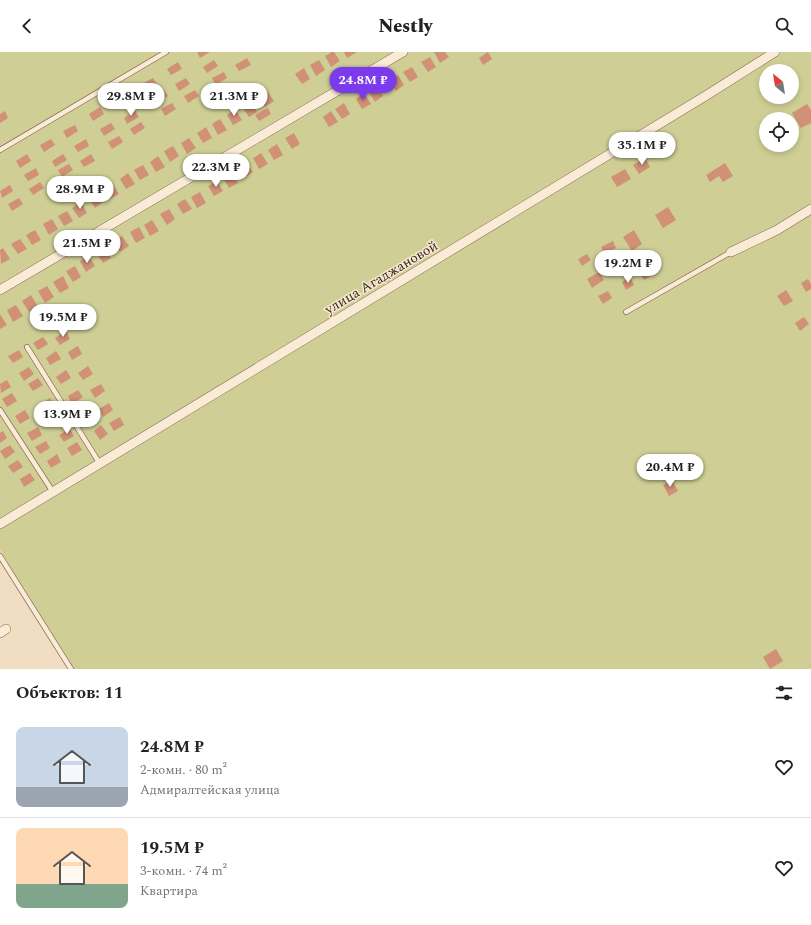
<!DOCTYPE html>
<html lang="ru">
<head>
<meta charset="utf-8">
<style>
	body { margin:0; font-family:Spectral,serif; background:#f6f6f6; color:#222; height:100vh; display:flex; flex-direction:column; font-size:15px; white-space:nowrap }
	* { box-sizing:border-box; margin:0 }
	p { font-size:13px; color:#767676 }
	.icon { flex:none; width:22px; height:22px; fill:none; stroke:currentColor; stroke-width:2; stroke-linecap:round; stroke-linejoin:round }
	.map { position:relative; height:617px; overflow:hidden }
	.drawer { display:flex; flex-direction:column; background:#fff; flex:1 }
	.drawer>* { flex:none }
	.needle { width:26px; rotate:330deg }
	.tools { position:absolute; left:759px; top:12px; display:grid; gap:8px }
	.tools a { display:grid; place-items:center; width:40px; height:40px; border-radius:50%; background:#fff; box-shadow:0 2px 6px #0003; font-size:20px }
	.price { position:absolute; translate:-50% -34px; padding:0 9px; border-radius:14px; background:#fff; color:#222; font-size:13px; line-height:26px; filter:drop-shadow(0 1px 2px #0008) }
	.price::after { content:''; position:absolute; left:50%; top:24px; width:12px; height:9px; margin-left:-6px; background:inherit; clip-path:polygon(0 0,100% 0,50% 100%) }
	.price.current { background:#7c3aed; color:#fff }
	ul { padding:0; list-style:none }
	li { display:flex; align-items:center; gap:12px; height:100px; padding:0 16px }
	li+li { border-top:1px solid #e0e0e0 }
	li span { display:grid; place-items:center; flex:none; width:112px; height:80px; border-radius:8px; color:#555 }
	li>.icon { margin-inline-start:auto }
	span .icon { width:48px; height:48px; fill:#fffc; stroke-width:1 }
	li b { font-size:17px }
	h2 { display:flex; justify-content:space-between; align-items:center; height:48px; padding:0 16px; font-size:17px }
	header { display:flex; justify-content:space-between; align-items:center; height:52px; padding:0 16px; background:#fff; font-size:18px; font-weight:800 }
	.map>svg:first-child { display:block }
</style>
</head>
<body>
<header><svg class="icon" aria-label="back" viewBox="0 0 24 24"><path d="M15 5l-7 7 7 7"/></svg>Nestly<svg class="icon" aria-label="search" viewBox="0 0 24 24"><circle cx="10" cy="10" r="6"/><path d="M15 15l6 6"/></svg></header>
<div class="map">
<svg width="811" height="617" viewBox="0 0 811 617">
	<rect width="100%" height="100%" fill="#f0ddc2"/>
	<path fill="#cfcf95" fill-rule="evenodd" d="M 0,0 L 811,0 L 811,617 L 72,617 L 0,498 ZM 766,19 L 792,19 L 792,45 L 766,45 ZM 766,67 L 792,67 L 792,93 L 766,93 Z"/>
	<g fill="#d09176">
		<polygon points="197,0 210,0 200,6"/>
		<polygon points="332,0 334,0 340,9 331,15 325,4"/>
		<polygon points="344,0 357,0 347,6"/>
		<polygon points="434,0 445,0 449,5 440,11"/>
		<polygon points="488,0 492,7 483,13 479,6"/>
		<polygon points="430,5 436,15 428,20 421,10"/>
		<polygon points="247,6 251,13 239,19 235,13"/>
		<polygon points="214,8 218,14 207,21 203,15"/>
		<polygon points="319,8 325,18 316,24 310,13"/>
		<polygon points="178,10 182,17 171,23 167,17"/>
		<polygon points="412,15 418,25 410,30 403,20"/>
		<polygon points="304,16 310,27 302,32 295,22"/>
		<polygon points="224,20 227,26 216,33 212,26"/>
		<polygon points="398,23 404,33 396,39 389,28"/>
		<polygon points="153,26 157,32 146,39 142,32"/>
		<polygon points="186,26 190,32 179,39 175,32"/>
		<polygon points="377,34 383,44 375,50 368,39"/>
		<polygon points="164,38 168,44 157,51 153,45"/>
		<polygon points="195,38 199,44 188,51 184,44"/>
		<polygon points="267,39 274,49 265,55 259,44"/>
		<polygon points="364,41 371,52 362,57 356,47"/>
		<polygon points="127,42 131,49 120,55 116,49"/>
		<polygon points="251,50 257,60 249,65 242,55"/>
		<polygon points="172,51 176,57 165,64 161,57"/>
		<polygon points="344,51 350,62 342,67 335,57"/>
		<polygon points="807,52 811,58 811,71 801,76 792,61"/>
		<polygon points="100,55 104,62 93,69 89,62"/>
		<polygon points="268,56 271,62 259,69 255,63"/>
		<polygon points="235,57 242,68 233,73 227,63"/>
		<polygon points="5,59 8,66 0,71 0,62"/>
		<polygon points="135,59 139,65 127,72 124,66"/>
		<polygon points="331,59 338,70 329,75 323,65"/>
		<polygon points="220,67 227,78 218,83 212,72"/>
		<polygon points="141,70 145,76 134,83 130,77"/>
		<polygon points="111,71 115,77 104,84 100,77"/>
		<polygon points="75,73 78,79 67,86 63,79"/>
		<polygon points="206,75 212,86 203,91 197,81"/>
		<polygon points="294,81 300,92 292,97 285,86"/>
		<polygon points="119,84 123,90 112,97 108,90"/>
		<polygon points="189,86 196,96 187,102 181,91"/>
		<polygon points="51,87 55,93 44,100 40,93"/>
		<polygon points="86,87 89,94 78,100 74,94"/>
		<polygon points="277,92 283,103 274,108 268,98"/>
		<polygon points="173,94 179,104 170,110 164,99"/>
		<polygon points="261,101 268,112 259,117 253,106"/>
		<polygon points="27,102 31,109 20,116 16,109"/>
		<polygon points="63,102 67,108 55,115 52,109"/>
		<polygon points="91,102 95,109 84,115 80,109"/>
		<polygon points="158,104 165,115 156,120 150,110"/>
		<polygon points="645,106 650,115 639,122 633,113"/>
		<polygon points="246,110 253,120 244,126 237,115"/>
		<polygon points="725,111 733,124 723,130 719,124 710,130 706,123"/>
		<polygon points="69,112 73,118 62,125 58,118"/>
		<polygon points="143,113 149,123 140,128 134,118"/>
		<polygon points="36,116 39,123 28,129 24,123"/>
		<polygon points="625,117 631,127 617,135 611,125"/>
		<polygon points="128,121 135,132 126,137 120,127"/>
		<polygon points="232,121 238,131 229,136 223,126"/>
		<polygon points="217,129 223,139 214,144 208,134"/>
		<polygon points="40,130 44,136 33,143 29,137"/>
		<polygon points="112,131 119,142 110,147 104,137"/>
		<polygon points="10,133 13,139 2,146 0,139"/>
		<polygon points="97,140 103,150 95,156 88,145"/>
		<polygon points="200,140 206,151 197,156 191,145"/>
		<polygon points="19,146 23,152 12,159 8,152"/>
		<polygon points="185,147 192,157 183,162 177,152"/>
		<polygon points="81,150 87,161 79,166 72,156"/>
		<polygon points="668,155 676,168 663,176 655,163"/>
		<polygon points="169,157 175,167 167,173 160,162"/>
		<polygon points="67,159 73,169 64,174 58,164"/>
		<polygon points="52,167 58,177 49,183 43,172"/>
		<polygon points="152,168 159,179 150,184 144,173"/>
		<polygon points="139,175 145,186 136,191 130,180"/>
		<polygon points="35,178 41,188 32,193 26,183"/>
		<polygon points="634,178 642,192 632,199 623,185"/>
		<polygon points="122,184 129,194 120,200 114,189"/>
		<polygon points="20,187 27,197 18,202 11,192"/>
		<polygon points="613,189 616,196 605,202 601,195"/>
		<polygon points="105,195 111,206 103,211 96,201"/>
		<polygon points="3,196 10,207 1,212 0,198"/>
		<polygon points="587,202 591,208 582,214 578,207"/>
		<polygon points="89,204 95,214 86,220 80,209"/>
		<polygon points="622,205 626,212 614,218 610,212"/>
		<polygon points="645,210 653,223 644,228 636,215"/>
		<polygon points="75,214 81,225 73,230 66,219"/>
		<polygon points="599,220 604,228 592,236 587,227"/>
		<polygon points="63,224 69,236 60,241 53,230"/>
		<polygon points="630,225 634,233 626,238 622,230"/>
		<polygon points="808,227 811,232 811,237 806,240 801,231"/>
		<polygon points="47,234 54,245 45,251 38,239"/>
		<polygon points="786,238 793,249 784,254 777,244"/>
		<polygon points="608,239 612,246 603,252 598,244"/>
		<polygon points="31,243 38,255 29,260 22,249"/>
		<polygon points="16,253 23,264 13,270 7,258"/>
		<polygon points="0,262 7,273 0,277"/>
		<polygon points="804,265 809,272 800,279 795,271"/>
		<polygon points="66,279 70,287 60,293 55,286"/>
		<polygon points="43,285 48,292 38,298 33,291"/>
		<polygon points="78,294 82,302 72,308 68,300"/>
		<polygon points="19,298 23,305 13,311 8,304"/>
		<polygon points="56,299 61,307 50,313 46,306"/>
		<polygon points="88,314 93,322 83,328 78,321"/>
		<polygon points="29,315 34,322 24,329 19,321"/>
		<polygon points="66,318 71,326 61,332 56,325"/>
		<polygon points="38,326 43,333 33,339 28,332"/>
		<polygon points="7,328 11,335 1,341 0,332"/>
		<polygon points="101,332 105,339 95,346 90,338"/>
		<polygon points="78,338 83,345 72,352 68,344"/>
		<polygon points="12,341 17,349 7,355 2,347"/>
		<polygon points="50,346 54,353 44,359 40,352"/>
		<polygon points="109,351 113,358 103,365 99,357"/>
		<polygon points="90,354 95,362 85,368 80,360"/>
		<polygon points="25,358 30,366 20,372 15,364"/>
		<polygon points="58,360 63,368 53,374 48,366"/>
		<polygon points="120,365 124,373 114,379 109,371"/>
		<polygon points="101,373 108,382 100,388 94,379"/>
		<polygon points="38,375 42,383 32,389 27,381"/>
		<polygon points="70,377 74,384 64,390 59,383"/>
		<polygon points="3,379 7,386 0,391 0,381"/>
		<polygon points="46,389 50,396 40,402 35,395"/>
		<polygon points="77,390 82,398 72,404 67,396"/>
		<polygon points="10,393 15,400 5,407 0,399"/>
		<polygon points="57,402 61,410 51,416 47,409"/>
		<polygon points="18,408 23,415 13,421 8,414"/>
		<polygon points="30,421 35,428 24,435 20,427"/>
		<polygon points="672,428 678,439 669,444 663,433"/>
		<polygon points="776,597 783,609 770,617 763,605"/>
	</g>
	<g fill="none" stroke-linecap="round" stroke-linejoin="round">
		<defs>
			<g id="lane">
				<polyline points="0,98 166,0"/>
				<polyline points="626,260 731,200"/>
				<polyline points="27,295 100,412"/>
				<polyline points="0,358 53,440"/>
				<polyline points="0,504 71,617"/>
			</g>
			<g id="street">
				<polyline points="731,200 777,178 811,157"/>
				<polyline points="0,238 403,0"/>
				<polyline points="0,472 707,43 775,0"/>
				<polyline points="0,581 6,577"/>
			</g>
		</defs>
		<use href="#lane" stroke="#8b6d58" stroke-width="6"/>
		<use href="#street" stroke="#8b6d58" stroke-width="10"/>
		<use href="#lane" stroke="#faebd6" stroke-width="4.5"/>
		<use href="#street" stroke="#faebd6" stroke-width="9"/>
	</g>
	<g text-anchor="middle" stroke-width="3" stroke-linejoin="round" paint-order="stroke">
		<g font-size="14" fill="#3a281d" stroke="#f7e8d2">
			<text transform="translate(381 225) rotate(-31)" y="5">улица Агаджановой</text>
		</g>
	</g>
</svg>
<div class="tools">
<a><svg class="needle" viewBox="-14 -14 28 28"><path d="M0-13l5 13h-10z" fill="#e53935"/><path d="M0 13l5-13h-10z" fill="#767676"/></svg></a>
<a><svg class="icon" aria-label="locate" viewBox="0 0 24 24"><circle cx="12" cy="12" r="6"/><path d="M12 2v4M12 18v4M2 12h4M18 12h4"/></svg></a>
</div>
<b class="price current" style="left:363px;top:49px">24.8M ₽</b>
<b class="price" style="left:131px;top:65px">29.8M ₽</b>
<b class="price" style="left:234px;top:65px">21.3M ₽</b>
<b class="price" style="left:642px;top:114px">35.1M ₽</b>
<b class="price" style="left:216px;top:136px">22.3M ₽</b>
<b class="price" style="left:80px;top:158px">28.9M ₽</b>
<b class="price" style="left:87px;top:212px">21.5M ₽</b>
<b class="price" style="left:628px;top:232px">19.2M ₽</b>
<b class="price" style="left:63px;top:286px">19.5M ₽</b>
<b class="price" style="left:67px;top:383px">13.9M ₽</b>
<b class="price" style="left:670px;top:436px">20.4M ₽</b>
</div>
<section class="drawer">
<h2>Объектов: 11<svg class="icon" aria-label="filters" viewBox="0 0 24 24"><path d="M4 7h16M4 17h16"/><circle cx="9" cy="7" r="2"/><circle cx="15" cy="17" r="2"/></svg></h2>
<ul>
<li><span style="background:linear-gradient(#c9d6e8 75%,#9aa5b1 0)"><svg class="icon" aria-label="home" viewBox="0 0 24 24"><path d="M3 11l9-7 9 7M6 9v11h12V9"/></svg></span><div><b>24.8M ₽</b><p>2-комн. · 80 m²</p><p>Адмиралтейская улица</p></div><svg class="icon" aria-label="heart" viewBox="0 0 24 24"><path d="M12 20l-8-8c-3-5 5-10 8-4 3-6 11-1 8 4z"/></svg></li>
<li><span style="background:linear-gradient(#ffd9b3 70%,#7fa58c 0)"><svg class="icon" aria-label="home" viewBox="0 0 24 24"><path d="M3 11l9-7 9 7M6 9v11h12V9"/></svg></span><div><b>19.5M ₽</b><p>3-комн. · 74 m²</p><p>Квартира</p></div><svg class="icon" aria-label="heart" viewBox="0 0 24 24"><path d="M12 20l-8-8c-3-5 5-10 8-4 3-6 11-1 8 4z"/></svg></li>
</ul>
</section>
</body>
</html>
